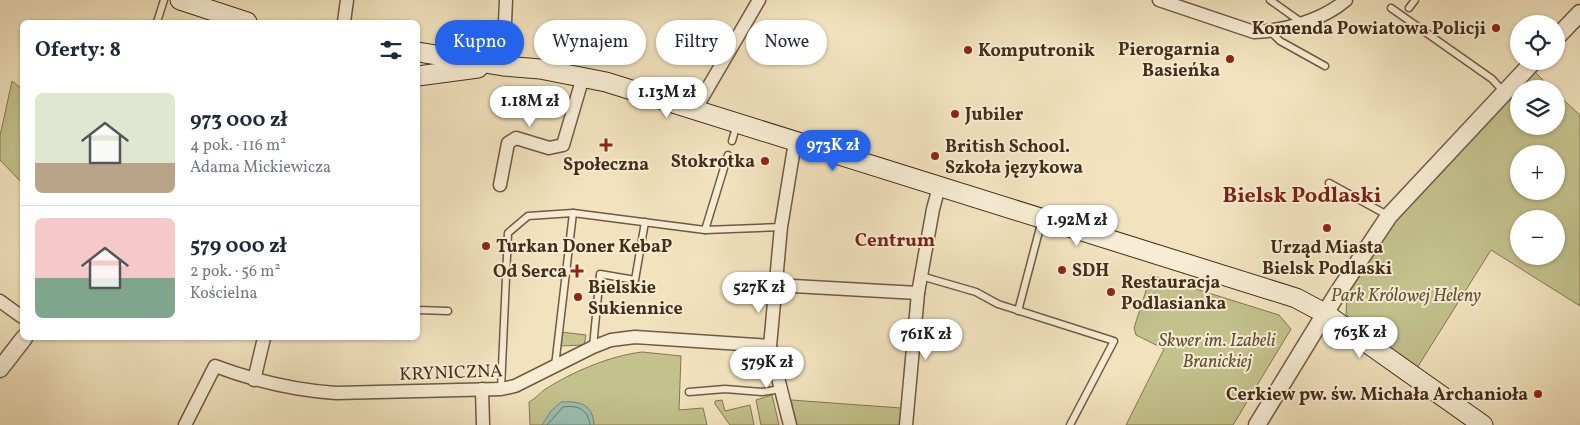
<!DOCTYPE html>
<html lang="pl">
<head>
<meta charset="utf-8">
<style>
	body { margin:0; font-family:Vollkorn,serif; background:#f6f6f7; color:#1f2937; height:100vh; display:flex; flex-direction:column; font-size:19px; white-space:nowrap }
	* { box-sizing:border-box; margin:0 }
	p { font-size:16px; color:#747a83 }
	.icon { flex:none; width:28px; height:28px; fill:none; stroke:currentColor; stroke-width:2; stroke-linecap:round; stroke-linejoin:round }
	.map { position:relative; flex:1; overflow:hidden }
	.details { position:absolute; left:20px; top:20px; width:400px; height:320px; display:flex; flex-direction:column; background:#fff; border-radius:8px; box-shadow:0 1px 4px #0004 }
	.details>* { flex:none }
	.top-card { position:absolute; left:435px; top:20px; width:475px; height:45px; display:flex; gap:10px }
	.buttons { position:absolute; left:1510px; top:15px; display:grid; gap:10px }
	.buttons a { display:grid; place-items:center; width:55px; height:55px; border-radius:50%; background:#fff; box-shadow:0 1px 4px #0004; font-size:25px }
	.price { position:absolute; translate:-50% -42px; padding:0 11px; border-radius:18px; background:#fff; color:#222; font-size:16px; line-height:32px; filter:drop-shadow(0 1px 2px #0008) }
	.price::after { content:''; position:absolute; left:50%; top:30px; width:15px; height:11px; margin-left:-8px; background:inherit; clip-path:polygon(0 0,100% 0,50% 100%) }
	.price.current { background:#2563eb; color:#fff }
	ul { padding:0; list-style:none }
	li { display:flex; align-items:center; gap:15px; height:125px; padding:0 15px }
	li+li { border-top:1px solid #e0e1e3 }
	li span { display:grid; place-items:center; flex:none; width:140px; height:100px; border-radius:8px; color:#555 }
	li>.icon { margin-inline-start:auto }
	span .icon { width:60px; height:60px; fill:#fffc; stroke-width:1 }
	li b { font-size:21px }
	h2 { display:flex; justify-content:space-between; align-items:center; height:60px; padding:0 15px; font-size:21px }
	.chip { padding:0 18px; border-radius:22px; background:#fff; box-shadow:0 1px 4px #0004; font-size:18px; line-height:45px }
	.chip.current { background:#2563eb; color:#fff }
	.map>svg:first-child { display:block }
</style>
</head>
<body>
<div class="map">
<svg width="1580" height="425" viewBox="0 0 1580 425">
	<rect width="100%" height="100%" fill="#f2e3be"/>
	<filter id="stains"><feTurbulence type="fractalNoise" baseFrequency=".004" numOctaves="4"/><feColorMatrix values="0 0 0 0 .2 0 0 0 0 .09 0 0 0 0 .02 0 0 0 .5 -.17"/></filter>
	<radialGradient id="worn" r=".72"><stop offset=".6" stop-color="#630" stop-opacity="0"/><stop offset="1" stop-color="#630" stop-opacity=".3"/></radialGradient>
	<g fill="#c3c18c" stroke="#847652" fill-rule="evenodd">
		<path d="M 1534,71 L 1552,89 L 1519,89 L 1519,126 L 1556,126 L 1556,93 L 1580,115 L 1580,306 L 1491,250 L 1417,368 L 1352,321 L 1346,314 L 1347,296 L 1395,220 ZM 1519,154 L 1556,154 L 1556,191 L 1519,191 ZM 1519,219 L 1556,219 L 1556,256 L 1519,256 Z"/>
		<polygon points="12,81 22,89 22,183 0,160 0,136"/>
		<polygon points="1151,275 1279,315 1291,329 1233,425 1126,425 1164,349 1136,335 1134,328"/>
		<polygon points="561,332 586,335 584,345 559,346"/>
		<path d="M 642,352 L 681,356 L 679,410 L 703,408 L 707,425 L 530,425 L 529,402 C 535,399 539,394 544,390 C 572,372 609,356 642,352 Z"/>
		<polygon points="772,395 779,425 761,425 756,400"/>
		<polygon points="722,400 725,411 750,405 754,425 730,425 715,404 715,401"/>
		<polygon points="791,400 901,408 900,425 797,425"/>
	</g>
	<path fill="#9bbeb1" stroke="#788474" d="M 561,402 C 580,401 593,404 594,425 L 542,425 L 551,411 Z"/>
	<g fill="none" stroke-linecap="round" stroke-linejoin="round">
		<path stroke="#707565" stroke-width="1" d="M 547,425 L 563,407 C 578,405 588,409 590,425"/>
		<defs>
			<g id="service">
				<polyline points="1270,0 1301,22"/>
				<polyline points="1391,8 1492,79 1504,92"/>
				<polyline points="1409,8 1415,0"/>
				<polyline points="157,22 164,0"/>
				<polyline points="1270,31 1280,41 1325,66"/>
				<polyline points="732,141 737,124"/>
				<polyline points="1329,183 1389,216"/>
				<polyline points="573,213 705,230 781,227"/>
				<polyline points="705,230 728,155"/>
				<polyline points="921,276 976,292 998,304 1114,341 1070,425"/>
				<polyline points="418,310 448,311"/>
				<polyline points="1018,311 1042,220"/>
				<polyline points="593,347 600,274 635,280 645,222"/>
				<polyline points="501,389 508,233 528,216 573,213 555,366"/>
				<polyline points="689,392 725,389 762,392 781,389"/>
			</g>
			<g id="minor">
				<path d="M 1159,0 L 1254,32 C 1284,31 1323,20 1346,0"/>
				<polyline points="344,22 347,0"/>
				<polyline points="503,66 506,0"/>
				<polyline points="695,110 759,0"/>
				<polyline points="500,185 508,143 516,138 549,148 563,145 583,77"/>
				<polyline points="775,285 918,293 933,209 939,187"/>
				<polyline points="0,301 22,317"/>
				<polyline points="254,380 264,338"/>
				<polyline points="482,389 483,425"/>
				<path d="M 185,425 L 215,366 C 255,381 293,390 336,393 L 501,389 L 515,386 L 593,347 L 611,340 L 635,337 L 770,346"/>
				<polyline points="790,425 770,346 781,227 795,142"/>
				<polyline points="906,425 918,293"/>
			</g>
			<g id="tertiary">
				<polyline points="1556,38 1580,13"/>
				<polyline points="0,369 24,338"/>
				<polyline points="1257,425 1337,294 1389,216 1534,61"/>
			</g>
			<g id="secondary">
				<polyline points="180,0 247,22"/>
				<polyline points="418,52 503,66 540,69 606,82 1296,298 1326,314 1483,425"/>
				<polyline points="418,76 478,68"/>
			</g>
		</defs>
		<use href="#service" stroke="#705a42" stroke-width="9"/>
		<use href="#minor" stroke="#705a42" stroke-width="15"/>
		<use href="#tertiary" stroke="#705a42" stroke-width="19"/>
		<use href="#secondary" stroke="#442c19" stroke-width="21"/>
		<use href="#service" stroke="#f7edd5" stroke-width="6"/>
		<use href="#minor" stroke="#f7edd5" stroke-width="12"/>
		<use href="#tertiary" stroke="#f7edd5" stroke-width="16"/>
		<use href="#secondary" stroke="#f7edd5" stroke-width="19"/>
	</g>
	<g fill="#8f2418" stroke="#f7edd5" stroke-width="2">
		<circle cx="1496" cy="28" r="5"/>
		<circle cx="968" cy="50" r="5"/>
		<circle cx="1230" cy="59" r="5"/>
		<circle cx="955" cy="114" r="5"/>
		<path d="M603.5 137.5h5v5h5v5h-5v5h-5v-5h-5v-5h5z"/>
		<circle cx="935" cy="156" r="5"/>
		<circle cx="765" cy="161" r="5"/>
		<circle cx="1327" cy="228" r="5"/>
		<circle cx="486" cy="246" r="5"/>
		<circle cx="1062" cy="270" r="5"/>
		<path d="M574.5 263.5h5v5h5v5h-5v5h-5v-5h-5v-5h5z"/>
		<circle cx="1111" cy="292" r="5"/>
		<circle cx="578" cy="297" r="5"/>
		<circle cx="1538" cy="394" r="5"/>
	</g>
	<g text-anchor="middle" stroke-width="4" stroke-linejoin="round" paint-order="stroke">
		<g font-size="18" font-weight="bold" fill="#442c19" stroke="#f7edd5" text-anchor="start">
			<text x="1486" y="34" text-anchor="end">Komenda Powiatowa Policji</text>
			<text x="1220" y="55" text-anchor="end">Pierogarnia<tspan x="1220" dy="21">Basieńka</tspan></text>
			<text x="978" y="56">Komputronik</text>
			<text x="965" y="120">Jubiler</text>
			<text x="945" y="152">British School.<tspan x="945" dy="21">Szkoła językowa</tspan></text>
			<text x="755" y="167" text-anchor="end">Stokrotka</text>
			<text x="606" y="170" text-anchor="middle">Społeczna</text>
			<text x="496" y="252">Turkan Doner KebaP</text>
			<text x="1327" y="253" text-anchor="middle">Urząd Miasta<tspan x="1327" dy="21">Bielsk Podlaski</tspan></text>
			<text x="1072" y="276">SDH</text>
			<text x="567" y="277" text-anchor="end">Od Serca</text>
			<text x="1121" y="288">Restauracja<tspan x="1121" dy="21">Podlasianka</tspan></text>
			<text x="588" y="293">Bielskie<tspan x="588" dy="21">Sukiennice</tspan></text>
			<text x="1528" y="400" text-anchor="end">Cerkiew pw. św. Michała Archanioła</text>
		</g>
		<g font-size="18" font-style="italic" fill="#645136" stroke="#f7edd5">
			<text x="1406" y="301">Park Królowej Heleny</text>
			<text x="1217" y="346">Skwer im. Izabeli<tspan x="1217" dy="21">Branickiej</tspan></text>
		</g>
		<g font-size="18" fill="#442c19" stroke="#f7edd5">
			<text transform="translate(451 372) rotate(-2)" y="6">KRYNICZNA</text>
		</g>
		<g font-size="19" font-weight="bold" fill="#7a1f14" stroke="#f7edd5">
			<text x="895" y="246">Centrum</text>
		</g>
		<g font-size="22" font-weight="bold" fill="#7a1f14" stroke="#f7edd5">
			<text x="1302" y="202">Bielsk Podlaski</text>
		</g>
	</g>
	<rect width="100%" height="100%" filter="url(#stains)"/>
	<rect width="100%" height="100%" fill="url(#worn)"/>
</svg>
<div class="buttons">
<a><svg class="icon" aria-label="locate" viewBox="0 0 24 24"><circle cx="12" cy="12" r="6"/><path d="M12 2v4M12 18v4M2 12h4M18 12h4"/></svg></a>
<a><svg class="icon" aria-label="layers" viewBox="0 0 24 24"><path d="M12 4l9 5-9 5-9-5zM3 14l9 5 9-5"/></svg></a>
<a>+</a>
<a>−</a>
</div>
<b class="price" style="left:667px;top:119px">1.13M zł</b>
<b class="price" style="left:530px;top:128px">1.18M zł</b>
<b class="price current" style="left:833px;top:172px">973K zł</b>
<b class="price" style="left:1077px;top:247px">1.92M zł</b>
<b class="price" style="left:759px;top:314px">527K zł</b>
<b class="price" style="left:1360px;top:359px">763K zł</b>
<b class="price" style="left:926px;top:361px">761K zł</b>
<b class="price" style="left:767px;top:389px">579K zł</b>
<div class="top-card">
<a class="chip current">Kupno</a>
<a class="chip">Wynajem</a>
<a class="chip">Filtry</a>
<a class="chip">Nowe</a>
</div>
<section class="details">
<h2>Oferty: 8<svg class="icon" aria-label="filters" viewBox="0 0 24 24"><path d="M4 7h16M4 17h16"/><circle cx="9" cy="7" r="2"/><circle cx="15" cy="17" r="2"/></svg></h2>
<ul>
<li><span style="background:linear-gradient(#dfe7d0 70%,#b9a48a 0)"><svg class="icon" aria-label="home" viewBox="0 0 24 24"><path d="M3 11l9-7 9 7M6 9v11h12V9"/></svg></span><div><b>973 000 zł</b><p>4 pok. · 116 m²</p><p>Adama Mickiewicza</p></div></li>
<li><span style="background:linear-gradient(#f6c9c9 60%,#7fa58c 0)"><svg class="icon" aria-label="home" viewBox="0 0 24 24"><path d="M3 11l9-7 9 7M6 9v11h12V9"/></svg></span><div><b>579 000 zł</b><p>2 pok. · 56 m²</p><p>Kościelna</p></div></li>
</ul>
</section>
</div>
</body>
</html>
